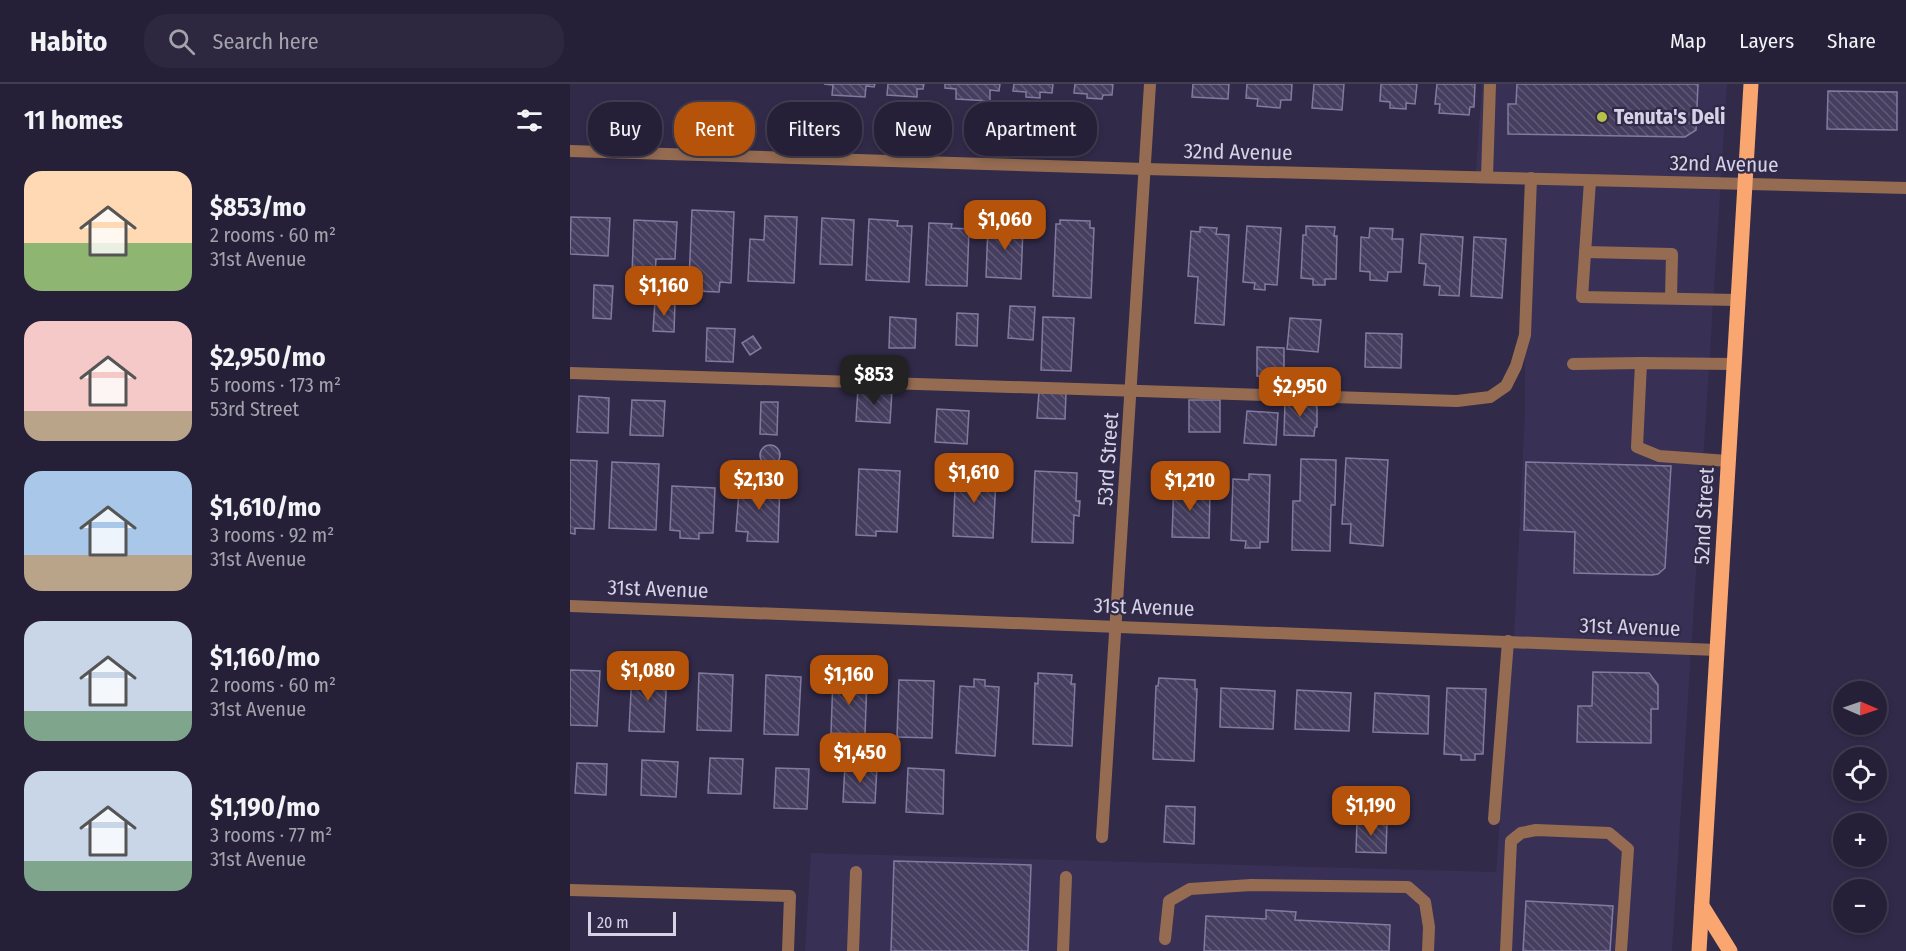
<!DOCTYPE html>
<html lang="en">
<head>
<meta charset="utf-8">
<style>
	body { margin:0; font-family:"Fira Sans Condensed",sans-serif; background:#2d283f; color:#f1f3f6; height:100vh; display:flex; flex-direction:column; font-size:22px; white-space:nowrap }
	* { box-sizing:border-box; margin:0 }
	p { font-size:20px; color:#a3a3ad }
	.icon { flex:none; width:33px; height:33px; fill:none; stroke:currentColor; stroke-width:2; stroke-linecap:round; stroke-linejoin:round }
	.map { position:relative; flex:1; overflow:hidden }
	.side { display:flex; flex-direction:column; background:#252037; width:570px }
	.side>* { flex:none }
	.guide { position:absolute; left:18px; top:18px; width:570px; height:54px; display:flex; gap:12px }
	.needle { width:39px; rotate:92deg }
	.controls { position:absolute; left:1263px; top:597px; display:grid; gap:12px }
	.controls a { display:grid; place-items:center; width:54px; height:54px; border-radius:50%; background:#252037; box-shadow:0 3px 9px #0003,0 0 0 2px #423e52; font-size:30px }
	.scale { position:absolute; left:18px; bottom:15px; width:88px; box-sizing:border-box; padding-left:6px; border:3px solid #d6d3e7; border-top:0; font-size:16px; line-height:21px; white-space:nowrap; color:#d6d3e7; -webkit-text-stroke:4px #312a49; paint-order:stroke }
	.price { position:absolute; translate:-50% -51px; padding:0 14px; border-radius:12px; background:#b45309; color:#fff; font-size:20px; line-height:39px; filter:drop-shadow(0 2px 3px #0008) }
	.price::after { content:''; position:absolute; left:50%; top:36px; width:18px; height:14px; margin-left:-9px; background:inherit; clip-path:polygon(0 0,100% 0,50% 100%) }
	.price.current { background:#222; color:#fff }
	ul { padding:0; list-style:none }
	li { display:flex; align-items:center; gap:18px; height:150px; padding:0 24px }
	li span { display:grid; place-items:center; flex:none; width:168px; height:120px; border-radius:18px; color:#555 }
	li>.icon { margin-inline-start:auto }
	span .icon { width:72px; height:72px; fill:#fffc; stroke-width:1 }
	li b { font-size:26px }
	h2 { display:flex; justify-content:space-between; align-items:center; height:72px; padding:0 24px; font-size:26px }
	.pill { padding:0 21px; border-radius:24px; background:#252037; box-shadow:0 3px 9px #0003,0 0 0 2px #423e52; font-size:21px; line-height:54px }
	.pill.current { background:#b45309; color:#fff }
	header { display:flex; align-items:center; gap:36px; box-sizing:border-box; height:84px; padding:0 30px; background:#252037; border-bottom:2px solid #423e52 }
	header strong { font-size:28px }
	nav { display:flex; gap:33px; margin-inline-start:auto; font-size:21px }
	.search { width:420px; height:54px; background:#2d283f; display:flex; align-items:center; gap:15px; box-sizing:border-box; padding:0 21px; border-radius:24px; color:#a3a3ad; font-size:22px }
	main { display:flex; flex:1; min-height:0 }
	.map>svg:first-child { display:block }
</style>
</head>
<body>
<header>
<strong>Habito</strong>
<div class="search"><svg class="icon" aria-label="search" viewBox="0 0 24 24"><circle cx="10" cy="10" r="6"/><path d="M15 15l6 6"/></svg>Search here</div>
<nav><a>Map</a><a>Layers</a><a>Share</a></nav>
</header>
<main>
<section class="side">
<h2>11 homes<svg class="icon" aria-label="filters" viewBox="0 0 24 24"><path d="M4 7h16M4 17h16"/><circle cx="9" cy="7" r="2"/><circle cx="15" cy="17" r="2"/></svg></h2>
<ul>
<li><span style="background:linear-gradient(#ffd9b3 60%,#8fb573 0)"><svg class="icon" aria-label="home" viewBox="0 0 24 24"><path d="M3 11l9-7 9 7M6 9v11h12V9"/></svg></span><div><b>$853/mo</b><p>2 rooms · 60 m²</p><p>31st Avenue</p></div></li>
<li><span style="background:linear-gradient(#f6c9c9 75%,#b9a48a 0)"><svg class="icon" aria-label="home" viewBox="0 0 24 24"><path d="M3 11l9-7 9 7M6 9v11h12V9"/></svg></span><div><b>$2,950/mo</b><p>5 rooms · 173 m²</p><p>53rd Street</p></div></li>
<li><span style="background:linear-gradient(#a9c7e8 70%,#b9a48a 0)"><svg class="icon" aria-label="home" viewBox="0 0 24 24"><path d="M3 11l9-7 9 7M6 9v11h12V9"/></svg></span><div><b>$1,610/mo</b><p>3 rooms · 92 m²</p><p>31st Avenue</p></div></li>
<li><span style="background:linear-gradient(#c9d6e8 75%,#7fa58c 0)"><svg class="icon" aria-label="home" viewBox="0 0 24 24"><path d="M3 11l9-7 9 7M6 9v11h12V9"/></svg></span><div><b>$1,160/mo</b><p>2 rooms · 60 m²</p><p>31st Avenue</p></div></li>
<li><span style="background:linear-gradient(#c9d6e8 75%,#7fa58c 0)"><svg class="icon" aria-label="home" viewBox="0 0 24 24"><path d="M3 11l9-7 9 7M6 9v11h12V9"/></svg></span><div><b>$1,190/mo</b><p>3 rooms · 77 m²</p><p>31st Avenue</p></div></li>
</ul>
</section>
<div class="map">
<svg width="1336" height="867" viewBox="0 0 1336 867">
	<defs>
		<pattern id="building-back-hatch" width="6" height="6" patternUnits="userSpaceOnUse" patternTransform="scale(1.5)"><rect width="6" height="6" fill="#453e5f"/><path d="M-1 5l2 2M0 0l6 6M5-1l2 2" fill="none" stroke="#5f5976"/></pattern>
	</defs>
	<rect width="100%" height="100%" fill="#312a49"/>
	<polygon fill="#393056" points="912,0 1157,0 1102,867 235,867 241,769 926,788 945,536 955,328 955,101 905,100"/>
	<g fill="url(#building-back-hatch)" stroke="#827ba0" stroke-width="1.5">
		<polygon points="254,0 305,0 304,3 296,2 295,13 262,11 263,1"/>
		<polygon points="318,0 354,0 353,5 347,5 347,13 317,11"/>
		<polygon points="375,0 430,0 429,7 420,6 420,17 386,15 386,5 375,4"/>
		<polygon points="444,0 483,0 482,9 470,8 470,14 456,13 456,8 443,7"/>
		<polygon points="505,0 543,0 542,11 533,11 532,15 517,14 517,10 504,9"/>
		<polygon points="623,0 659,0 658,15 622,13"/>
		<polygon points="677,0 722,0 721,16 711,16 710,24 687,22 688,15 676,14"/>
		<polygon points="744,0 774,0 772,26 742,24"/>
		<polygon points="811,0 847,0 845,20 836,19 836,25 820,24 820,18 810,17"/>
		<polygon points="867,0 905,0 904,23 900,23 899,31 869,29 870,20 865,20"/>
		<polygon points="947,0 1128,0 1126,46 1115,53 938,50 938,20 946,20"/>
		<polygon points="1258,7 1327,8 1327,46 1257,45"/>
		<polygon points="122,126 164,128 161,199 150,198 149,208 124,207 124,198 119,197"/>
		<polygon points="195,132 227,133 224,199 178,197 180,155 194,156"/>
		<polygon points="1,133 40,134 38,172 0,170"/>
		<polygon points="252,134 284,136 282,181 250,180"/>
		<polygon points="299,135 328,137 327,142 342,142 339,198 296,196"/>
		<polygon points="64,136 107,138 105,175 86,175 85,192 62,191"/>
		<polygon points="490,136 520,137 520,144 524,144 521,214 483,212 486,140 490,140"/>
		<polygon points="429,137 444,138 443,143 453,144 451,195 416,193 418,141 429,142"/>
		<polygon points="359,139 382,140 381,144 399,145 397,202 356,201"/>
		<polygon points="677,142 711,144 707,201 695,200 695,206 684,205 685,199 673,198"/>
		<polygon points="736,142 765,143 764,152 767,152 766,195 755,195 755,201 743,201 743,195 731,194 733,151 736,151"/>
		<polygon points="630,143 647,144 646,150 659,151 654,241 625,239 628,193 618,192 621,147 630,148"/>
		<polygon points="800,144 823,145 822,155 833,155 831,188 818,188 817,197 800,196 800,188 790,187 791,153 799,154"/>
		<polygon points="851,150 893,153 889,212 869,211 870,202 854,201 856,180 849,179"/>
		<polygon points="904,153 936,155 932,214 901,212"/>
		<polygon points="24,201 43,202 41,235 23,234"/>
		<polygon points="85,217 105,218 104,248 83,247"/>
		<polygon points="440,222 465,223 463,256 438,254"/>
		<polygon points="387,229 408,230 407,262 386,261"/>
		<polygon points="320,233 346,235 345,264 319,264"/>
		<polygon points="473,233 504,234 501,287 471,286"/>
		<polygon points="720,234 751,236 748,268 717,265"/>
		<polygon points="137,244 165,245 163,278 136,277"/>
		<polygon points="796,249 832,250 831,284 795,283"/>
		<polygon points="183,252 191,264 180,271 172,259"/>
		<polygon points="687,263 714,264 714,293 687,292"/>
		<polygon points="288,304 322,306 320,339 286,337"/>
		<polygon points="469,308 496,309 495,335 467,334"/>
		<polygon points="9,312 39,314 38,349 7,348"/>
		<polygon points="62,316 95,317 93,352 60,351"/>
		<rect x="619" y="316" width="31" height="32"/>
		<polygon points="715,317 745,317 745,320 747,320 747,343 745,343 744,352 714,351"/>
		<polygon points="191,318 208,318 207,351 190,350"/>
		<polygon points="367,325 399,327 397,360 365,358"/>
		<polygon points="677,327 708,329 706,361 674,359"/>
		<circle cx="200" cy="371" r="10"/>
		<polygon points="776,374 818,376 813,462 780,459 781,440 772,440"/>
		<polygon points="731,375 766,376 765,421 761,421 760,467 722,466 723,417 730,417"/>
		<polygon points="0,376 27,377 24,445 5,444 5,450 0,449"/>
		<polygon points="42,378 89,380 86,446 39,444"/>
		<polygon points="956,378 1101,382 1095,484 1088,490 1082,491 1004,489 1005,448 954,446"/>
		<polygon points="386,381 409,382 408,395 426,395 423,454 383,452"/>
		<polygon points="289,385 330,387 327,448 306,447 306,452 286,451"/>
		<polygon points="465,387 507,389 506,417 510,417 509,432 504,431 503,459 462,458"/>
		<polygon points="679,390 700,391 698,458 690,458 690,464 675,464 676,457 661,456 663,395 679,396"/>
		<polygon points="170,393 183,393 183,405 191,406 191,400 210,400 208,458 177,457 178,448 166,447"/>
		<polygon points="604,397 624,398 623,408 640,408 639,454 602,453"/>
		<polygon points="102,402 145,404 143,449 129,449 129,455 110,454 110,447 100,446"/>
		<polygon points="0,586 30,587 27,642 0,641"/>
		<polygon points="62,588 97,589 94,648 59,647"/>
		<polygon points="1023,588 1079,589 1088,601 1088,625 1081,625 1081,659 1007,658 1008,622 1022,622"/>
		<polygon points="129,589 163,591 161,647 127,646"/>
		<polygon points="468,589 502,591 501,600 505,600 502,662 463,660 465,599 468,600"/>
		<polygon points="196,591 231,593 228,651 194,650"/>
		<polygon points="263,593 297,595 295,650 261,649"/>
		<polygon points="589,594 625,596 625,605 627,605 624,677 583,675 586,602 588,602"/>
		<polygon points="404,595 415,596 415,602 429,603 425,672 386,669 390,602 404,603"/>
		<polygon points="329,596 364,597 362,654 327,653"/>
		<polygon points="651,604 705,607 703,645 650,643"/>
		<polygon points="877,604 916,605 913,670 905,670 905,676 891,676 891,671 874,670"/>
		<polygon points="727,606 781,609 779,647 725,645"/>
		<polygon points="805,609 859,612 858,650 803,648"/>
		<polygon points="140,674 173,675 171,710 138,709"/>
		<polygon points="72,676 108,678 106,713 71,711"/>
		<polygon points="7,679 37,680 36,711 5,709"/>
		<polygon points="275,680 307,682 305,719 273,718"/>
		<polygon points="206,684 239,685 237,725 204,724"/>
		<polygon points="338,684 374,686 373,730 336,728"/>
		<polygon points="596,722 625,723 624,760 594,758"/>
		<polygon points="787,736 817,738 816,769 786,768"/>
		<polygon points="324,777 461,781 458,867 321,867"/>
		<polygon points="956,817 1043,822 1040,867 953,867"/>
		<polygon points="696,826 726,828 725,836 820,841 819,867 634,867 636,832 696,835"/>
	</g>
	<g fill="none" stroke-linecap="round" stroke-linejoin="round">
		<g stroke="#956c52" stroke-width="12">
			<polyline points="917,93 920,0"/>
			<polyline points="1020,97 1012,213 1167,216"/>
			<polyline points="1015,168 1102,170 1101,214"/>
			<polyline points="1003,280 1071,279"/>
			<polyline points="0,289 887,317 920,313 936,302 946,282 955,251 961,94"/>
			<polyline points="1158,377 1089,372 1067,363 1071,279 1164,280"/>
			<polyline points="924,735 938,557"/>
			<polyline points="0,806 220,812 218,867"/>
			<polyline points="595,855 599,817 620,805 681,801 838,803 855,818 859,843 858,867"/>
			<polyline points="283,867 286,788"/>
			<polyline points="493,867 496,793"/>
			<polyline points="936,867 941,757 951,749 966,746 1039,749 1058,765 1051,867"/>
		</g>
		<g stroke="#956c52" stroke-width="12">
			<polyline points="0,67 575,85 1336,104"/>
			<polyline points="0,522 1147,566"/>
			<polyline points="532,753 580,0"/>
		</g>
		<g stroke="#faa670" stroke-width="15">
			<polyline points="1132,822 1160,867"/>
			<polyline points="1129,867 1181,0"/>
		</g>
	</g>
	<circle fill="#b8c147" stroke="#312a49" stroke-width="2" cx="1032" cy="33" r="6"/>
	<g text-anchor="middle" stroke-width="4.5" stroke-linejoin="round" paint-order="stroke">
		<g font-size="21" font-weight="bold" fill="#d6d3e7" stroke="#312a49" text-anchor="start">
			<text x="1044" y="40">Tenuta's Deli</text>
		</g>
		<g font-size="21" fill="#d6d3e7" stroke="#312a49">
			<text transform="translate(668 68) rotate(1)" y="7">32nd Avenue</text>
			<text transform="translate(1154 80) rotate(1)" y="7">32nd Avenue</text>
			<text transform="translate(538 375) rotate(-86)" y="7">53rd Street</text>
			<text transform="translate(1134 432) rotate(-87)" y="7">52nd Street</text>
			<text transform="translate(88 505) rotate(2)" y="7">31st Avenue</text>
			<text transform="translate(574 523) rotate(2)" y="7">31st Avenue</text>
			<text transform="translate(1060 543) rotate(2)" y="7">31st Avenue</text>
		</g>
	</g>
</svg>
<div class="controls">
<a><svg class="needle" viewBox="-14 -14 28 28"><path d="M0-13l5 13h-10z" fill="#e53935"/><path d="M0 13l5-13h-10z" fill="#a3a3ad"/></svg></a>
<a><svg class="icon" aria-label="locate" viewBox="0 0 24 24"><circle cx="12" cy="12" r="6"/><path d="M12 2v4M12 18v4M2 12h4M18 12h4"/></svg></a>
<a>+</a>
<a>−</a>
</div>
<div class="scale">20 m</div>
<b class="price" style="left:435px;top:167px">$1,060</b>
<b class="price" style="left:94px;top:233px">$1,160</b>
<b class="price current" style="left:304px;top:322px">$853</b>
<b class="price" style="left:730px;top:334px">$2,950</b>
<b class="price" style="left:404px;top:420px">$1,610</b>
<b class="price" style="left:189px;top:427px">$2,130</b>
<b class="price" style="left:620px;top:428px">$1,210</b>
<b class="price" style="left:78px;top:618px">$1,080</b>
<b class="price" style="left:279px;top:622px">$1,160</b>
<b class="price" style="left:290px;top:700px">$1,450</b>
<b class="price" style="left:801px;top:753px">$1,190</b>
<div class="guide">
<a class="pill">Buy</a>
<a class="pill current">Rent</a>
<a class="pill">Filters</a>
<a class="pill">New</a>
<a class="pill">Apartment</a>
</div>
</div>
</main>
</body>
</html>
